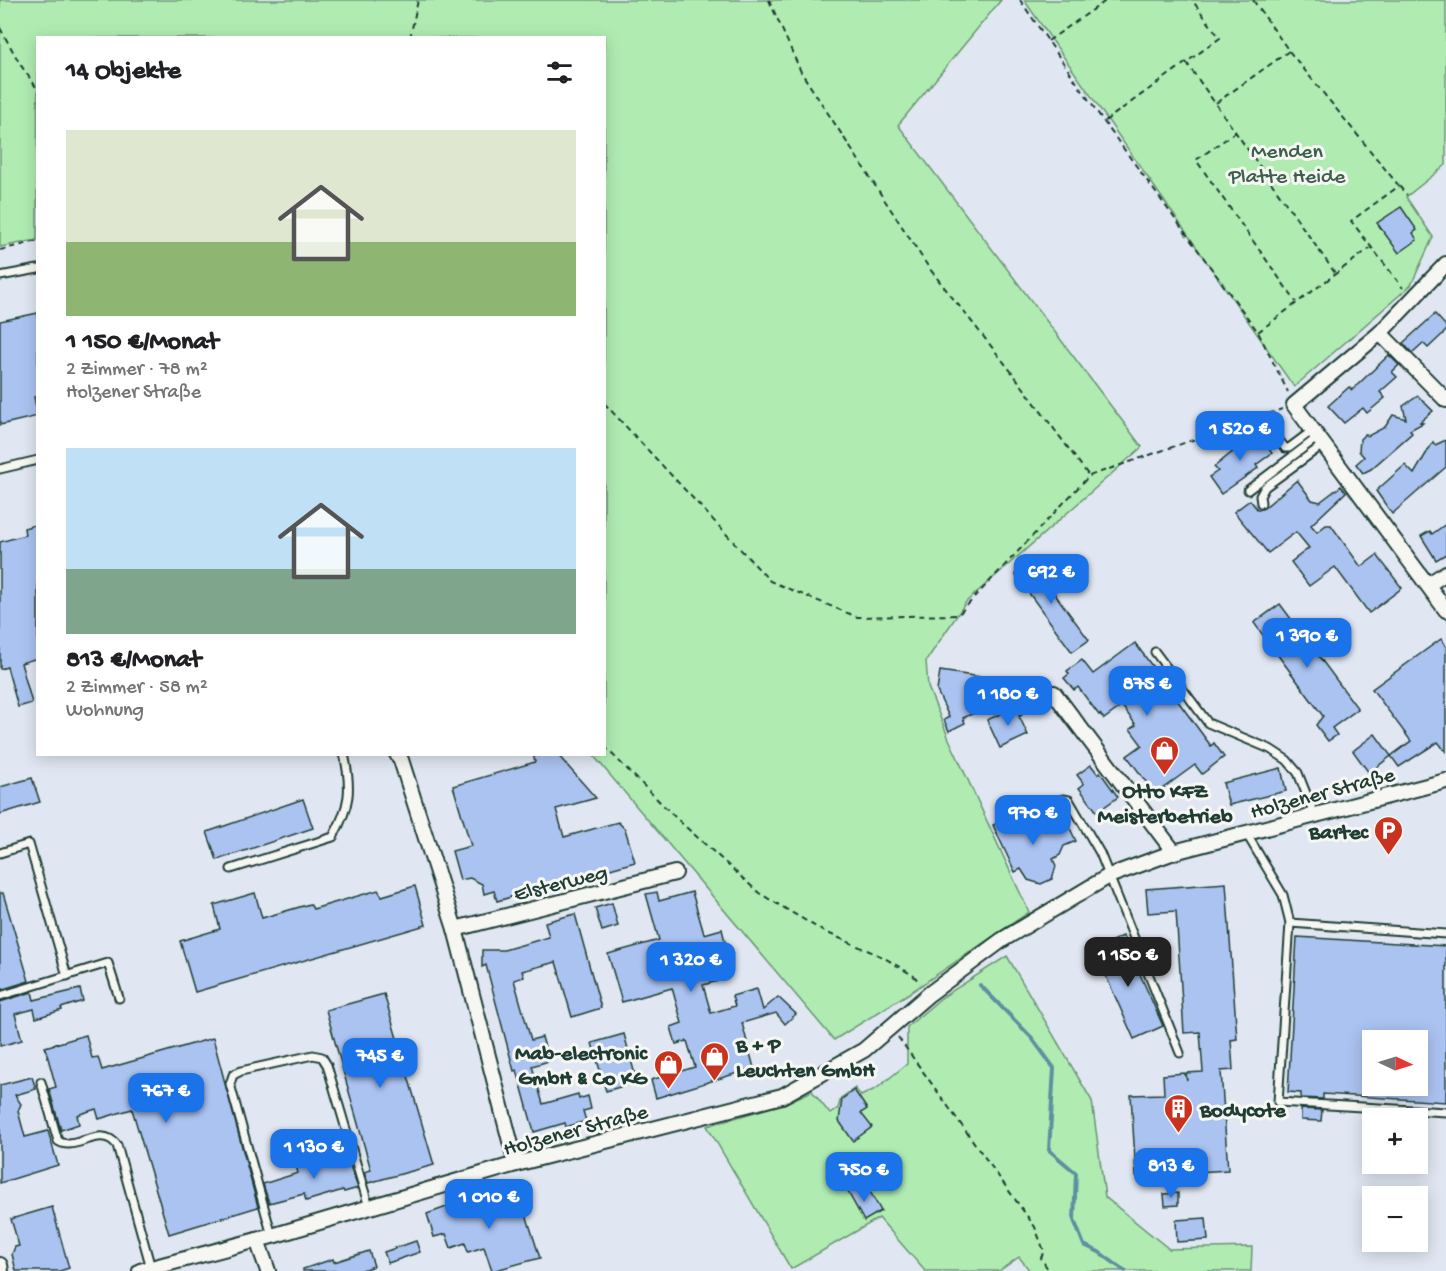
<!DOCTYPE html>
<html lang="de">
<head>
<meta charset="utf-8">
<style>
	body { margin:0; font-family:"Gochi Hand",sans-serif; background:#f2f2f2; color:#202124; height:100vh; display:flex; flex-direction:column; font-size:22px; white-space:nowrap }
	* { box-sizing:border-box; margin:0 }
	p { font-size:20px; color:#757577 }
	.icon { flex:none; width:33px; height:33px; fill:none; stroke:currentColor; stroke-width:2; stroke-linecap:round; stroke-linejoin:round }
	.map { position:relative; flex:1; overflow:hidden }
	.drawer { position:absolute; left:36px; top:36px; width:570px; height:720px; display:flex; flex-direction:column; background:#fff; border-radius:0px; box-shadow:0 3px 15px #0003 }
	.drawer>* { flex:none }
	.needle { width:39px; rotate:94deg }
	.buttons { position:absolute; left:1362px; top:1030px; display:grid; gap:12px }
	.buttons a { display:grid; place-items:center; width:66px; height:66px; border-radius:0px; background:#fff; box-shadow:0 3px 15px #0003; font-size:30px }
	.price { position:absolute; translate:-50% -51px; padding:0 14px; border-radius:12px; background:#1a73e8; color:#fff; font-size:20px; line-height:39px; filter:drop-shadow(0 2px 3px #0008) }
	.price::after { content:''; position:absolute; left:50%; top:36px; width:18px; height:14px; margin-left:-9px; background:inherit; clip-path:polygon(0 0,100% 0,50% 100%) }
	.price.active { background:#222; color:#fff }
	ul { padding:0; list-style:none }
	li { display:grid; align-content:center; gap:12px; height:318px; padding:0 30px }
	li span { display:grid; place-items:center; height:186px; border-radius:0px; color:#555 }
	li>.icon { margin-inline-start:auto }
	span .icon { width:108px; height:108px; fill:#fffc; stroke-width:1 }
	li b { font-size:26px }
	h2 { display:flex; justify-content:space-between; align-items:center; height:72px; padding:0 30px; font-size:26px }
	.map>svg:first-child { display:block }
</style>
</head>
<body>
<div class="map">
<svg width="1446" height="1271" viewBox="0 0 1446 1271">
	<rect width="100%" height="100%" fill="#e0e7f2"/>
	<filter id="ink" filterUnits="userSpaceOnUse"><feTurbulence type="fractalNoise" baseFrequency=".0167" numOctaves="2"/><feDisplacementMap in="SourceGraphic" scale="12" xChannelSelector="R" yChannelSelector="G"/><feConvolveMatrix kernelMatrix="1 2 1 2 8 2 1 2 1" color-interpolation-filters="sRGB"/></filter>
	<g filter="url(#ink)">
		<g fill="#b0ecb2" stroke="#689473" stroke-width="1.5">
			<polygon points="0,0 1001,0 898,125 1142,447 966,602 926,661 928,687 949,739 1029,912 914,990 834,1040 593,755 604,754 604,38 38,38 37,240 0,247"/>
			<polygon points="1024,0 1446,0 1446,165 1406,197 1433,237 1411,285 1294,387"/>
			<polygon points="1007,956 1092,1101 1105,1197 1169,1249 1252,1247 1251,1271 1030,1271 1019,1257 999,1271 925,1271 879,1218 791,1269 707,1126 786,1103 812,1091 830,1114 838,1108 841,1098 855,1088 861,1096 877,1088 907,1064 907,1027 941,998"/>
		</g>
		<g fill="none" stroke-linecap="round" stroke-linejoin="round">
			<polyline stroke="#5d90a0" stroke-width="4" points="980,985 1032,1038 1054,1068 1049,1150 1076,1173 1074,1220 1084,1245 1099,1252 1125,1271"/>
		</g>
		<g fill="#abc3f1" stroke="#1f3d34" stroke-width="1.5" fill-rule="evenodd">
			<polygon points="1401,207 1417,230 1413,233 1417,240 1399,253 1377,223"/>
			<polygon points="38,313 38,396 34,397 38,416 0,425 0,321"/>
			<polygon points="1435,314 1446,326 1446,331 1428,348 1423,343 1412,353 1403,343"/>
			<polygon points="1389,355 1399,365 1392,372 1397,377 1380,392 1385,398 1367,413 1363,408 1344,423 1328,406 1349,387 1352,390"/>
			<polygon points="1418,396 1433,411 1420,422 1423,423 1410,430 1412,433 1371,469 1363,473 1356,464 1364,457 1359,451 1360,439 1365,434 1368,436 1385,427 1393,415 1406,419 1403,406"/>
			<polygon points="1255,430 1272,453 1256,465 1258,468 1221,494 1209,477 1218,471 1214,467 1241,445 1239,442"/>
			<polygon points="1446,440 1446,467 1392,514 1376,491 1405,465 1414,474 1433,442 1435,445"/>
			<polygon points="1297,480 1312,500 1320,502 1341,486 1346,492 1311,525 1317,532 1326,525 1331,525 1361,567 1377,555 1402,588 1369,613 1335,567 1309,586 1291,562 1309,548 1296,532 1268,553 1234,512 1250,500 1258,510 1264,508"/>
			<polygon points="38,524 38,658 21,663 32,703 18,707 7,667 0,669 0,542 25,535 24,528"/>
			<polygon points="1446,524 1446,554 1436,560 1421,536 1430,531 1432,534"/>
			<polygon points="1029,560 1037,571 1042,568 1053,582 1048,585 1089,640 1072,652 1015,574"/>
			<polygon points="1280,604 1358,709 1332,728 1337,735 1328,741 1316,725 1323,716 1254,623"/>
			<polygon points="1441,639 1446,646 1446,752 1438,742 1399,767 1391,756 1411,741 1372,689"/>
			<polygon points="1135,643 1211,746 1214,743 1224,757 1202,774 1195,765 1155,794 1127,756 1142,745 1130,729 1136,725 1122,706 1104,719 1100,714 1099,715 1078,687 1074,690 1064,678 1069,674 1067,671 1082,660 1093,674"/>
			<polygon points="940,671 987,678 984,699 987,707 963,718 965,723 949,731 944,720 949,717 937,691"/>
			<polygon points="1017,706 1022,715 1019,716 1028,735 1000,748 987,720"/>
			<polygon points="1375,734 1391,756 1369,773 1353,751"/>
			<polygon points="533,754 557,754 596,798 556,809 564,837 618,822 625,829 635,862 497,901 494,891 484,894 482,884 470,878 460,880 452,851 471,846 453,786 535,762"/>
			<polygon points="1091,765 1098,774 1100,772 1118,797 1097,812 1079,788 1084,784 1077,775"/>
			<polygon points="1281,768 1286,791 1229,805 1223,783"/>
			<polygon points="32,778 40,802 0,814 0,787"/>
			<polygon points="303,799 313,828 217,860 207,832"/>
			<polygon points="1022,811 1027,822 1040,816 1047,831 1067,822 1076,841 1064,846 1060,855 1053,859 1056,866 1052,879 1041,884 1028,880 1021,869 1015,872 993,825"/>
			<polygon points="1226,883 1237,1039 1231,1040 1233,1070 1221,1071 1228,1170 1136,1176 1131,1095 1164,1094 1163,1075 1184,1073 1187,1080 1186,1073 1203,1072 1200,1032 1184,1033 1176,911 1148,913 1146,889"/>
			<polygon points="415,886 426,925 195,992 180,941 220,929 214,905 255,893 262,918 310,904 313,909 378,890 382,896"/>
			<polygon points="657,892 659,901 692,892 704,934 722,929 727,950 710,955 718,981 703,985 711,1013 735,1006 732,996 757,989 763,1010 778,997 796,1014 785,1024 776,1013 742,1023 754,1068 656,1098 651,1080 695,1067 687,1041 676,1044 671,1027 682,1023 672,988 622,1002 608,954 659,940 646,894"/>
			<polygon points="0,893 3,893 29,981 0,990"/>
			<polygon points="612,903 618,926 602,931 595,908"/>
			<polygon points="575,914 601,1008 572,1017 556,962 522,971 524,977 514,980 531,1040 542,1037 549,1061 532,1066 543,1104 578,1094 579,1099 588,1096 591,1109 583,1111 586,1121 566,1127 565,1123 534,1132 517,1070 514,1071 486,965 482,967 482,950 504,950 549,937 545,922"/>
			<polygon points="1123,936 1163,1026 1134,1039 1094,949"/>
			<path d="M 1297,937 L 1446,946 L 1446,1102 L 1323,1094 L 1323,1099 L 1301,1098 L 1301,1093 L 1288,1092 ZM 1372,1041 L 1418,1041 L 1418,1086 L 1372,1086 Z"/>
			<polygon points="80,989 83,1001 61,1008 62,1010 36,1018 34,1009 15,1014 22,1040 0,1046 0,1002 32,992 34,1000"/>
			<polygon points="384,994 434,1165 368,1183 364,1172 371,1170 326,1010"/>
			<polygon points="624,1034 637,1082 606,1091 592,1043"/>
			<polygon points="86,1035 92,1058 98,1057 102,1070 213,1038 258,1207 169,1234 132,1109 99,1119 96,1109 77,1115 79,1124 61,1130 49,1089 56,1087 45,1047"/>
			<polygon points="32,1077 36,1089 15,1095 21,1104 18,1111 25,1137 48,1131 58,1165 0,1183 0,1085"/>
			<polygon points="854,1090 867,1109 861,1113 872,1127 853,1141 839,1121 842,1099"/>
			<polygon points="1301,1109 1322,1110 1321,1121 1301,1120"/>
			<polygon points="345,1152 358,1188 344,1192 343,1190 306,1201 304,1194 269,1203 263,1184 298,1173 296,1166"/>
			<polygon points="860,1185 864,1193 869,1190 881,1211 864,1221 848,1192"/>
			<polygon points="1178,1193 1178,1205 1165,1206 1164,1194"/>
			<polygon points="510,1194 512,1200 519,1198 521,1205 523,1205 540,1258 492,1271 484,1247 468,1252 465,1243 451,1248 446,1234 434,1237 427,1214 455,1204 456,1209"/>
			<polygon points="52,1207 69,1268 60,1271 16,1271 12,1254 15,1247 19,1246 11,1219"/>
			<polygon points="1206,1218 1208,1240 1177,1242 1176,1220"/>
			<polygon points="416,1241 420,1252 388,1263 384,1252"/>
			<polygon points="369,1251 374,1266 359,1271 303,1271 303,1269 333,1259 334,1262"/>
		</g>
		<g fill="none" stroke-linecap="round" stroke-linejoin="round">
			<defs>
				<g id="lane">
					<polyline points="0,276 38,269"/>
					<polyline points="1278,439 1285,448 1289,448 1313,430"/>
					<polyline points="0,469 38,460"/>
					<polyline points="1248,490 1318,437"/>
					<polyline points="1261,503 1260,496 1265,487 1324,444"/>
					<polyline points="1155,652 1208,723 1270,749 1287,760 1298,773 1315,816"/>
					<polyline points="1039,811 1063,799 1069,800 1100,853 1180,1053"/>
					<polyline points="1246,833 1283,895 1290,923"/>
					<polyline points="0,853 29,844 67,976"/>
					<path d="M 231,869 L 333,837 C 350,806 352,789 344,754"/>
					<polyline points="1446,934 1290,923 1278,1102 1446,1112"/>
					<polyline points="0,996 108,963 119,998"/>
					<path d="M 41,1082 L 58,1141 C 76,1153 100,1123 117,1145 L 151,1268"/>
					<polyline points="272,1236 230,1084 233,1075 241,1071 313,1055 322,1057 327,1065 369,1207"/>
				</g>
				<g id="street">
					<polyline points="1446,264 1380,333 1294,405 1446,610"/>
					<polyline points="1380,333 1446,400"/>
					<polyline points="1429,584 1446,573"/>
					<polyline points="1054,693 1174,852"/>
					<polyline points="397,754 401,760 455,929 516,1164"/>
					<polyline points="455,929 675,873"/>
					<polyline points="257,1240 268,1271"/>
					<polyline points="0,1265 1,1271"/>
					<polyline points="140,1271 272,1236 516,1164 782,1096 864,1050 929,994 1002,940 1109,876 1174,852 1446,781"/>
				</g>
			</defs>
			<use href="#lane" stroke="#1f3d34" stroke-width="11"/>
			<use href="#street" stroke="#1f3d34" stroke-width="18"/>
			<g stroke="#1f3d34" stroke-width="2" stroke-dasharray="6 4.5" stroke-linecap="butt">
				<polyline points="769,0 801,72 929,268 1014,375 1089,476"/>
				<polyline points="1020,0 1104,122 1258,332 1288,392"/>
				<polyline points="1253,0 1289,51 1399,186 1351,221 1403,288"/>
				<polyline points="0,28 20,64 38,90"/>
				<polyline points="410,38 418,0"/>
				<polyline points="1048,41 1107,0"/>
				<polyline points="1186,62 1335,273"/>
				<polyline points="1216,103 1289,51"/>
				<polyline points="1105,121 1220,38 1192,0"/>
				<polyline points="1236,132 1196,160 1296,302"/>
				<polyline points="1399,186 1407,195"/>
				<polyline points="0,250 38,241"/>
				<polyline points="1258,332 1370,248"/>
				<polyline points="604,403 770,581 857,617 958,615 1089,476 1282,409"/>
				<polyline points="604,746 676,818 759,893 823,931 883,957 914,976 920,983"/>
				<polyline points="898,1037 1035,1227 1044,1251 1041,1258 1049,1271"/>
			</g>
			<use href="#lane" stroke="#f6f6f2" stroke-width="7"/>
			<use href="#street" stroke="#f6f6f2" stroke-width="14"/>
		</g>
	</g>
	<defs>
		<symbol id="shop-pin" viewBox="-11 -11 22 30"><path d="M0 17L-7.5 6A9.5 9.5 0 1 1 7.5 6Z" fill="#c8321e" stroke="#f6f6f2"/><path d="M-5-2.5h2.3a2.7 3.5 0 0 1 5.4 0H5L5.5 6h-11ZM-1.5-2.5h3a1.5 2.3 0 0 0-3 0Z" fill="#fff"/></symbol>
		<symbol id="parking-pin" viewBox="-11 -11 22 30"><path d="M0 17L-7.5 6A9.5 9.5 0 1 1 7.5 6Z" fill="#c8321e" stroke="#f6f6f2"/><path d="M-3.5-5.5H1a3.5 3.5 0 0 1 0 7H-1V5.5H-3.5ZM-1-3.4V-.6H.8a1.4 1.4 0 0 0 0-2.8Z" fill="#fff"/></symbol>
		<symbol id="building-pin" viewBox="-11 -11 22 30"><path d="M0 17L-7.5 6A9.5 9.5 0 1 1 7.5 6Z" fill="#c8321e" stroke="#f6f6f2"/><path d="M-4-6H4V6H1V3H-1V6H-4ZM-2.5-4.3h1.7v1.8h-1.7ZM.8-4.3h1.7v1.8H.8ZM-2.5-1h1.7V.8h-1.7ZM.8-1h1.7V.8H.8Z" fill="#fff"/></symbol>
	</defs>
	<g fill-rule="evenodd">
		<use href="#shop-pin" x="1148" y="734" width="33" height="45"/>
		<use href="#parking-pin" x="1372" y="814" width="33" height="45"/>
		<use href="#shop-pin" x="698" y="1040" width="33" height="45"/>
		<use href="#shop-pin" x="652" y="1048" width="33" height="45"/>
		<use href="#building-pin" x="1162" y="1092" width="33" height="45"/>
	</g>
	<g text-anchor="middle" stroke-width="6" stroke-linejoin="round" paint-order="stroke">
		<g font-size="22" fill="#3c604d" stroke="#f6f6f2">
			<text x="1287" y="157">Menden<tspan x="1287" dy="25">Platte Heide</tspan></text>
		</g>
		<g font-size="22" font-weight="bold" fill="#1f3d34" stroke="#f6f6f2" text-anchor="end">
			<text x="1165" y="797" text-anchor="middle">Otto KFZ<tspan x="1165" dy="25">Meisterbetrieb</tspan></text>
			<text x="1368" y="838">Bartec</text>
			<text x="736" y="1051" text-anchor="start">B + P<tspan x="736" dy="25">Leuchten GmbH</tspan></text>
			<text x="647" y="1059">Mab-electronic<tspan x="647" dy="25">GmbH &amp; Co KG</tspan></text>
			<text x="1200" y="1116" text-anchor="start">Bodycote</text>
		</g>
		<g font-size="22" fill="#1f3d34" stroke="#f6f6f2">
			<text transform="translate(1322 791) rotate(-15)" y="8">Holzener Straße</text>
			<text transform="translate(560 881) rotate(-14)" y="8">Elsterweg</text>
			<text transform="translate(575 1128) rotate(-15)" y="8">Holzener Straße</text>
		</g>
	</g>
</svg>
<div class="buttons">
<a><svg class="needle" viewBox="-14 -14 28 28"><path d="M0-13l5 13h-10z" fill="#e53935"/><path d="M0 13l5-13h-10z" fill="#757577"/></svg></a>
<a>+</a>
<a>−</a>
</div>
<b class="price" style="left:1240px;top:462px">1 520 €</b>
<b class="price" style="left:1051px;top:605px">692 €</b>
<b class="price" style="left:1307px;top:669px">1 390 €</b>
<b class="price" style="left:1147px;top:717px">875 €</b>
<b class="price" style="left:1008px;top:727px">1 180 €</b>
<b class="price" style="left:1033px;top:846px">970 €</b>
<b class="price active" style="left:1128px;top:988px">1 150 €</b>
<b class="price" style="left:691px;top:993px">1 320 €</b>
<b class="price" style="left:380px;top:1089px">745 €</b>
<b class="price" style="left:166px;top:1124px">767 €</b>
<b class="price" style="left:314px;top:1180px">1 130 €</b>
<b class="price" style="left:1171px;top:1199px">813 €</b>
<b class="price" style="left:864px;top:1203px">750 €</b>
<b class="price" style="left:489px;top:1230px">1 010 €</b>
<section class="drawer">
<h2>14 Objekte<svg class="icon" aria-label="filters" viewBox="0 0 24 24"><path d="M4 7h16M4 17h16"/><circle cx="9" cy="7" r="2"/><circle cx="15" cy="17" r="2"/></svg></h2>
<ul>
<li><span style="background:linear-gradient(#dfe7d0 60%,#8fb573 0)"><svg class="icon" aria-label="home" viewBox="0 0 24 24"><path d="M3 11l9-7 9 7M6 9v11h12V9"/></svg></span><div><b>1 150 €/Monat</b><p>2 Zimmer · 78 m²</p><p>Holzener Straße</p></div></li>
<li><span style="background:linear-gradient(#bfe0f5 65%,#7fa58c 0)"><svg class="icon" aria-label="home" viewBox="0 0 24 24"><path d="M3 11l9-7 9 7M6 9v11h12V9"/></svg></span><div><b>813 €/Monat</b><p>2 Zimmer · 58 m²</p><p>Wohnung</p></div></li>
</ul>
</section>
</div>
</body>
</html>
